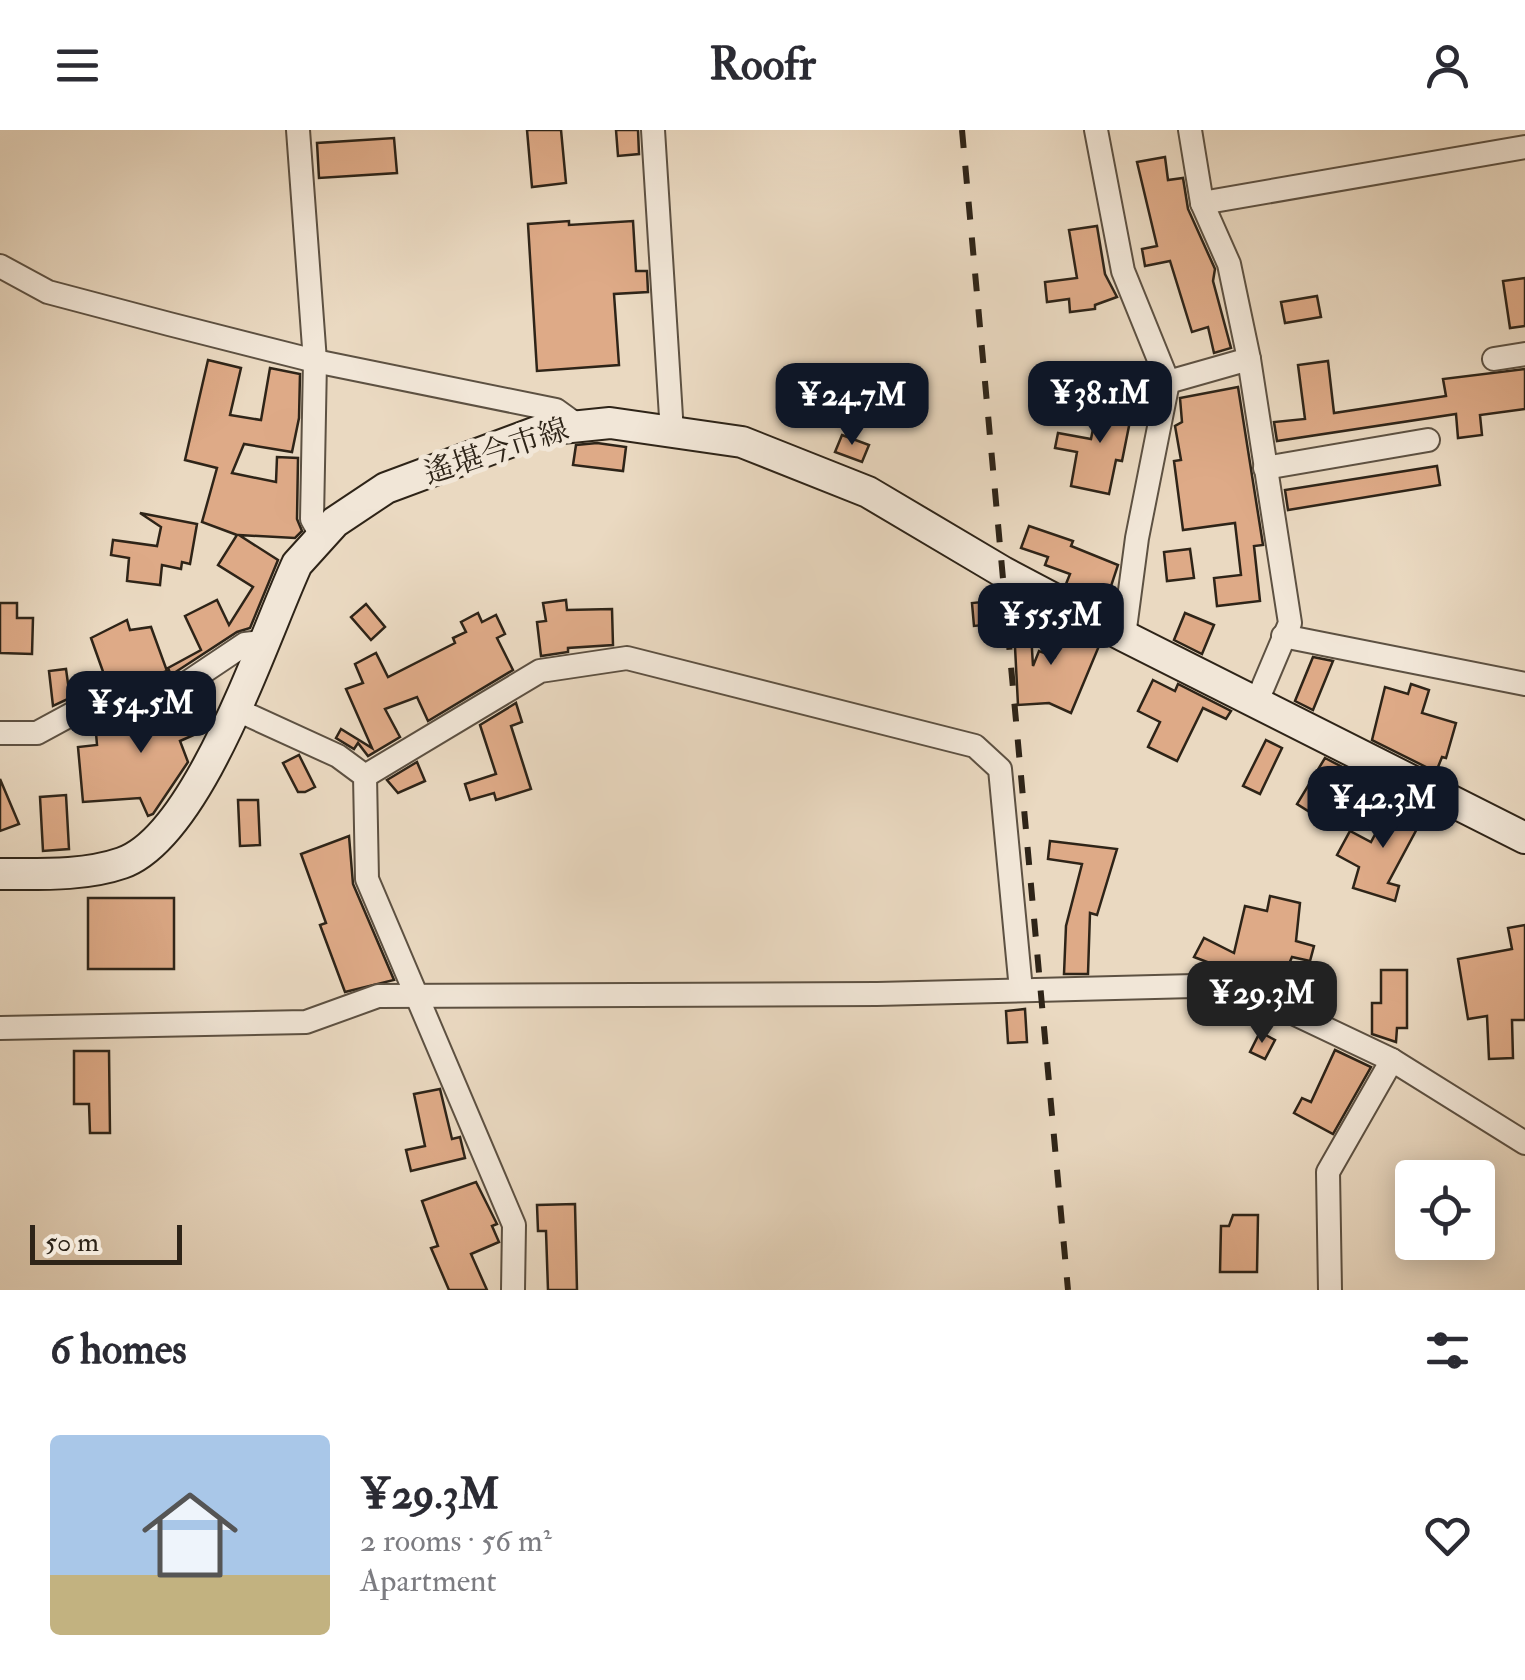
<!DOCTYPE html>
<html lang="en">
<head>
<meta charset="utf-8">
<style>
	body { margin:0; font-family:"IM FELL Double Pica","Noto Serif JP",serif; background:#f2f2f3; color:#2b2b33; height:100vh; display:flex; flex-direction:column; font-size:38px; white-space:nowrap }
	* { box-sizing:border-box; margin:0 }
	p { font-size:32px; color:#7c7c81 }
	.icon { flex:none; width:55px; height:55px; fill:none; stroke:currentColor; stroke-width:2; stroke-linecap:round; stroke-linejoin:round }
	.map { position:relative; height:1160px; overflow:hidden }
	.sheet { display:flex; flex-direction:column; background:#fff; flex:1 }
	.sheet>* { flex:none }
	.buttons { position:absolute; left:1395px; top:1030px; display:grid; gap:20px }
	.buttons a { display:grid; place-items:center; width:100px; height:100px; border-radius:10px; background:#fff; box-shadow:0 5px 25px #0003; font-size:50px }
	.scale { position:absolute; left:30px; bottom:25px; width:152px; box-sizing:border-box; padding-left:10px; border:5px solid #2e2418; border-top:0; font-size:28px; line-height:35px; white-space:nowrap; color:#2e2418; -webkit-text-stroke:8px #f1e6d7; paint-order:stroke }
	.price { position:absolute; translate:-50% -85px; padding:0 22px; border-radius:20px; background:#111827; color:#fff; font-size:32px; line-height:65px; filter:drop-shadow(0 2px 5px #0008) }
	.price::after { content:''; position:absolute; left:50%; top:60px; width:30px; height:22px; margin-left:-15px; background:inherit; clip-path:polygon(0 0,100% 0,50% 100%) }
	.price.current { background:#222; color:#fff }
	ul { padding:0; list-style:none }
	li { display:flex; align-items:center; gap:30px; height:250px; padding:0 50px }
	li+li { border-top:2px solid #e1e1e2 }
	li span { display:grid; place-items:center; flex:none; width:280px; height:200px; border-radius:10px; color:#555 }
	li>.icon { margin-inline-start:auto }
	span .icon { width:120px; height:120px; fill:#fffc; stroke-width:1 }
	li b { font-size:42px }
	h2 { display:flex; justify-content:space-between; align-items:center; height:120px; padding:0 50px; font-size:42px }
	header { display:flex; justify-content:space-between; align-items:center; height:130px; padding:0 50px; background:#fff; font-size:45px; font-weight:700 }
	.map>svg:first-child { display:block }
</style>
</head>
<body>
<header><svg class="icon" aria-label="menu" viewBox="0 0 24 24"><path d="M4 6h16M4 12h16M4 18h16"/></svg>Roofr<svg class="icon" aria-label="person" viewBox="0 0 24 24"><circle cx="12" cy="8" r="4"/><path d="M4 21q1-7 8-7t8 7"/></svg></header>
<div class="map">
<svg width="1525" height="1160" viewBox="0 0 1525 1160">
	<rect width="100%" height="100%" fill="#ead9c1"/>
	<filter id="stains"><feTurbulence type="fractalNoise" baseFrequency=".002" numOctaves="4"/><feColorMatrix values="0 0 0 0 .2 0 0 0 0 .09 0 0 0 0 .02 0 0 0 .5 -.17"/></filter>
	<radialGradient id="worn" r=".72"><stop offset=".6" stop-color="#630" stop-opacity="0"/><stop offset="1" stop-color="#630" stop-opacity=".3"/></radialGradient>
	<g fill="#deaa87" stroke="#2e2418" stroke-width="2.5">
		<polygon points="527,0 561,0 566,53 532,57"/>
		<polygon points="616,0 638,0 639,24 618,26"/>
		<polygon points="394,8 397,43 319,48 317,13"/>
		<polygon points="1165,27 1168,50 1183,48 1188,79 1215,139 1213,151 1231,218 1214,223 1208,197 1192,202 1170,131 1145,136 1142,119 1157,116 1137,32"/>
		<polygon points="569,91 569,95 633,91 636,141 647,141 648,162 614,164 619,235 537,241 528,94"/>
		<polygon points="1097,96 1105,144 1117,167 1095,175 1095,179 1070,182 1069,169 1047,172 1045,152 1077,148 1069,100"/>
		<polygon points="1525,148 1525,196 1510,198 1503,151"/>
		<polygon points="1317,166 1321,187 1285,193 1281,172"/>
		<polygon points="208,230 241,238 230,285 261,290 270,238 300,244 299,288 292,322 244,314 232,343 276,352 277,327 298,328 297,389 302,401 295,408 239,405 278,430 250,498 237,502 171,545 168,538 201,520 185,486 217,470 229,495 253,457 218,435 237,405 202,392 217,338 185,330"/>
		<polygon points="1328,231 1334,283 1446,266 1443,249 1525,239 1525,279 1480,285 1482,305 1458,308 1456,284 1277,311 1274,292 1305,289 1298,235"/>
		<polygon points="1238,257 1263,415 1254,416 1260,471 1217,476 1214,448 1241,445 1235,393 1183,400 1174,331 1181,330 1175,296 1182,292 1180,268"/>
		<polygon points="1109,262 1129,266 1132,281 1122,331 1116,330 1109,364 1071,356 1077,322 1055,318 1058,303 1091,309 1097,279 1105,280"/>
		<polygon points="842,305 869,315 862,332 835,322"/>
		<polygon points="597,313 626,317 623,341 573,335 576,315"/>
		<polygon points="1437,336 1440,355 1288,380 1285,360"/>
		<polygon points="140,383 197,394 190,434 182,432 181,439 162,435 160,455 127,451 129,428 111,425 113,410 157,416 161,397"/>
		<polygon points="1029,396 1073,411 1071,416 1118,435 1111,456 1115,458 1112,479 1066,454 1070,444 1045,435 1048,427 1021,418"/>
		<polygon points="1190,419 1194,448 1167,451 1164,422"/>
		<polygon points="566,470 567,480 612,479 613,515 568,518 568,522 541,526 537,492 546,491 543,473"/>
		<polygon points="992,471 994,494 974,496 972,473"/>
		<polygon points="0,473 17,473 17,488 33,488 32,524 0,523"/>
		<polygon points="366,474 385,497 371,510 351,487"/>
		<polygon points="1013,478 1030,486 1033,536 1039,521 1055,527 1066,501 1099,516 1071,583 1049,573 1018,575"/>
		<polygon points="478,483 482,492 496,485 505,504 497,508 513,540 428,591 417,567 385,579 400,607 368,626 358,613 354,619 336,608 341,599 372,618 346,559 363,553 355,534 376,523 388,547 455,513 453,508 466,502 461,492"/>
		<polygon points="1185,483 1214,495 1202,524 1174,510"/>
		<polygon points="127,490 130,500 151,497 167,541 127,556 122,543 106,550 91,508"/>
		<polygon points="1313,527 1333,531 1313,580 1295,571"/>
		<polygon points="66,539 70,568 53,576 49,541"/>
		<polygon points="1153,550 1175,561 1178,554 1231,581 1226,589 1203,578 1177,631 1148,617 1160,592 1138,581"/>
		<polygon points="1411,554 1429,560 1422,583 1456,593 1446,628 1442,627 1436,642 1372,610 1385,557 1408,564"/>
		<polygon points="208,557 214,581 205,600 180,611 188,632 153,684 148,686 140,668 83,672 78,617 97,615 95,591 124,590 125,604 169,586"/>
		<polygon points="516,573 522,592 511,596 531,659 496,670 494,663 470,670 465,654 496,644 480,595"/>
		<polygon points="1266,610 1282,618 1260,664 1243,656"/>
		<polygon points="299,625 315,657 305,662 298,662 283,633"/>
		<polygon points="1325,628 1350,641 1335,666 1345,673 1332,696 1297,674"/>
		<polygon points="417,632 425,651 398,663 387,650"/>
		<polygon points="0,649 19,694 0,701"/>
		<polygon points="66,665 69,719 43,721 40,667"/>
		<polygon points="1407,669 1427,680 1388,753 1399,756 1395,771 1353,758 1359,737 1337,725 1350,701 1371,712 1388,680 1398,686"/>
		<polygon points="238,670 258,670 260,715 240,716"/>
		<polygon points="349,706 353,754 394,850 345,862 320,795 326,793 301,724"/>
		<polygon points="1050,711 1117,719 1097,785 1090,783 1088,844 1064,844 1066,796 1082,734 1048,729"/>
		<polygon points="1270,766 1300,773 1296,811 1314,816 1310,831 1292,827 1278,859 1194,827 1204,808 1234,823 1245,776 1267,781"/>
		<rect x="88" y="768" width="86" height="71"/>
		<polygon points="1525,795 1525,890 1512,890 1513,928 1489,929 1487,886 1468,889 1458,829 1512,819 1508,798"/>
		<polygon points="1381,840 1407,840 1407,898 1397,898 1396,912 1372,904 1372,873 1381,873"/>
		<polygon points="1025,879 1027,912 1008,913 1006,881"/>
		<polygon points="1260,902 1275,910 1265,929 1250,922"/>
		<polygon points="1335,920 1371,937 1333,1004 1294,983 1302,968 1311,972"/>
		<polygon points="74,921 109,921 110,1003 90,1003 89,974 74,974"/>
		<polygon points="440,959 452,1009 460,1007 465,1028 411,1041 406,1020 425,1016 414,964"/>
		<polygon points="476,1052 497,1094 492,1096 499,1112 471,1124 487,1160 449,1160 431,1118 438,1116 422,1071"/>
		<polygon points="575,1074 577,1160 548,1160 546,1101 538,1101 537,1075"/>
		<polygon points="1233,1085 1258,1085 1257,1142 1220,1142 1221,1096 1229,1096"/>
	</g>
	<g fill="none" stroke-linecap="round" stroke-linejoin="round">
		<defs>
			<g id="street">
				<polyline points="298,0 315,231 312,389 321,405"/>
				<polyline points="653,0 672,303"/>
				<polyline points="1096,0 1123,141 1168,252 1137,408 1124,506"/>
				<polyline points="1190,0 1202,73 1229,134 1249,229 1290,493 1257,571"/>
				<polyline points="1202,73 1525,17"/>
				<polyline points="0,136 48,162 169,194 315,231 556,280 574,293"/>
				<polyline points="1494,229 1525,224"/>
				<polyline points="1168,252 1249,229"/>
				<polyline points="1265,338 1428,310"/>
				<polyline points="1283,506 1525,554"/>
				<polyline points="233,578 338,626 365,646 367,749 514,1095 513,1160"/>
				<polyline points="0,603 37,603 85,577 157,573 245,514 261,512"/>
				<polyline points="365,646 540,541 627,528 975,616 1000,639 1021,860"/>
				<polyline points="0,898 306,892 378,866 877,864 1234,855 1392,930 1525,1013"/>
				<polyline points="1330,1160 1328,1042 1392,930"/>
			</g>
			<path id="secondary" d="M 0,744 C 39,744 85,746 122,733 C 199,706 263,508 297,434 L 335,392 L 386,358 L 542,300 L 610,293 L 742,312 L 868,362 L 1003,442 L 1124,506 L 1525,708"/>
		</defs>
		<use href="#street" stroke="#5d5142" stroke-width="26"/>
		<use href="#secondary" stroke="#2e2418" stroke-width="34"/>
		<use href="#street" stroke="#f1e6d7" stroke-width="22"/>
		<use href="#secondary" stroke="#f1e6d7" stroke-width="30"/>
		<polyline stroke="#2e2418" stroke-width="6" stroke-dasharray="18 18" stroke-linecap="butt" points="962,0 1068,1160"/>
	</g>
	<g text-anchor="middle" stroke-width="10" stroke-linejoin="round" paint-order="stroke">
		<g font-size="30" fill="#2e2418" stroke="#f1e6d7">
			<text transform="translate(496 321) rotate(-18)" y="10">遙堪今市線</text>
		</g>
	</g>
	<rect width="100%" height="100%" filter="url(#stains)"/>
	<rect width="100%" height="100%" fill="url(#worn)"/>
</svg>
<div class="buttons">
<a><svg class="icon" aria-label="locate" viewBox="0 0 24 24"><circle cx="12" cy="12" r="6"/><path d="M12 2v4M12 18v4M2 12h4M18 12h4"/></svg></a>
</div>
<div class="scale">50 m</div>
<b class="price" style="left:1100px;top:316px">¥38.1M</b>
<b class="price" style="left:852px;top:318px">¥24.7M</b>
<b class="price" style="left:1051px;top:538px">¥55.5M</b>
<b class="price" style="left:141px;top:626px">¥54.5M</b>
<b class="price" style="left:1383px;top:721px">¥42.3M</b>
<b class="price current" style="left:1262px;top:916px">¥29.3M</b>
</div>
<section class="sheet">
<h2>6 homes<svg class="icon" aria-label="filters" viewBox="0 0 24 24"><path d="M4 7h16M4 17h16"/><circle cx="9" cy="7" r="2"/><circle cx="15" cy="17" r="2"/></svg></h2>
<ul>
<li><span style="background:linear-gradient(#a9c7e8 70%,#c2b280 0)"><svg class="icon" aria-label="home" viewBox="0 0 24 24"><path d="M3 11l9-7 9 7M6 9v11h12V9"/></svg></span><div><b>¥29.3M</b><p>2 rooms · 56 m²</p><p>Apartment</p></div><svg class="icon" aria-label="heart" viewBox="0 0 24 24"><path d="M12 20l-8-8c-3-5 5-10 8-4 3-6 11-1 8 4z"/></svg></li>
</ul>
</section>
</body>
</html>
